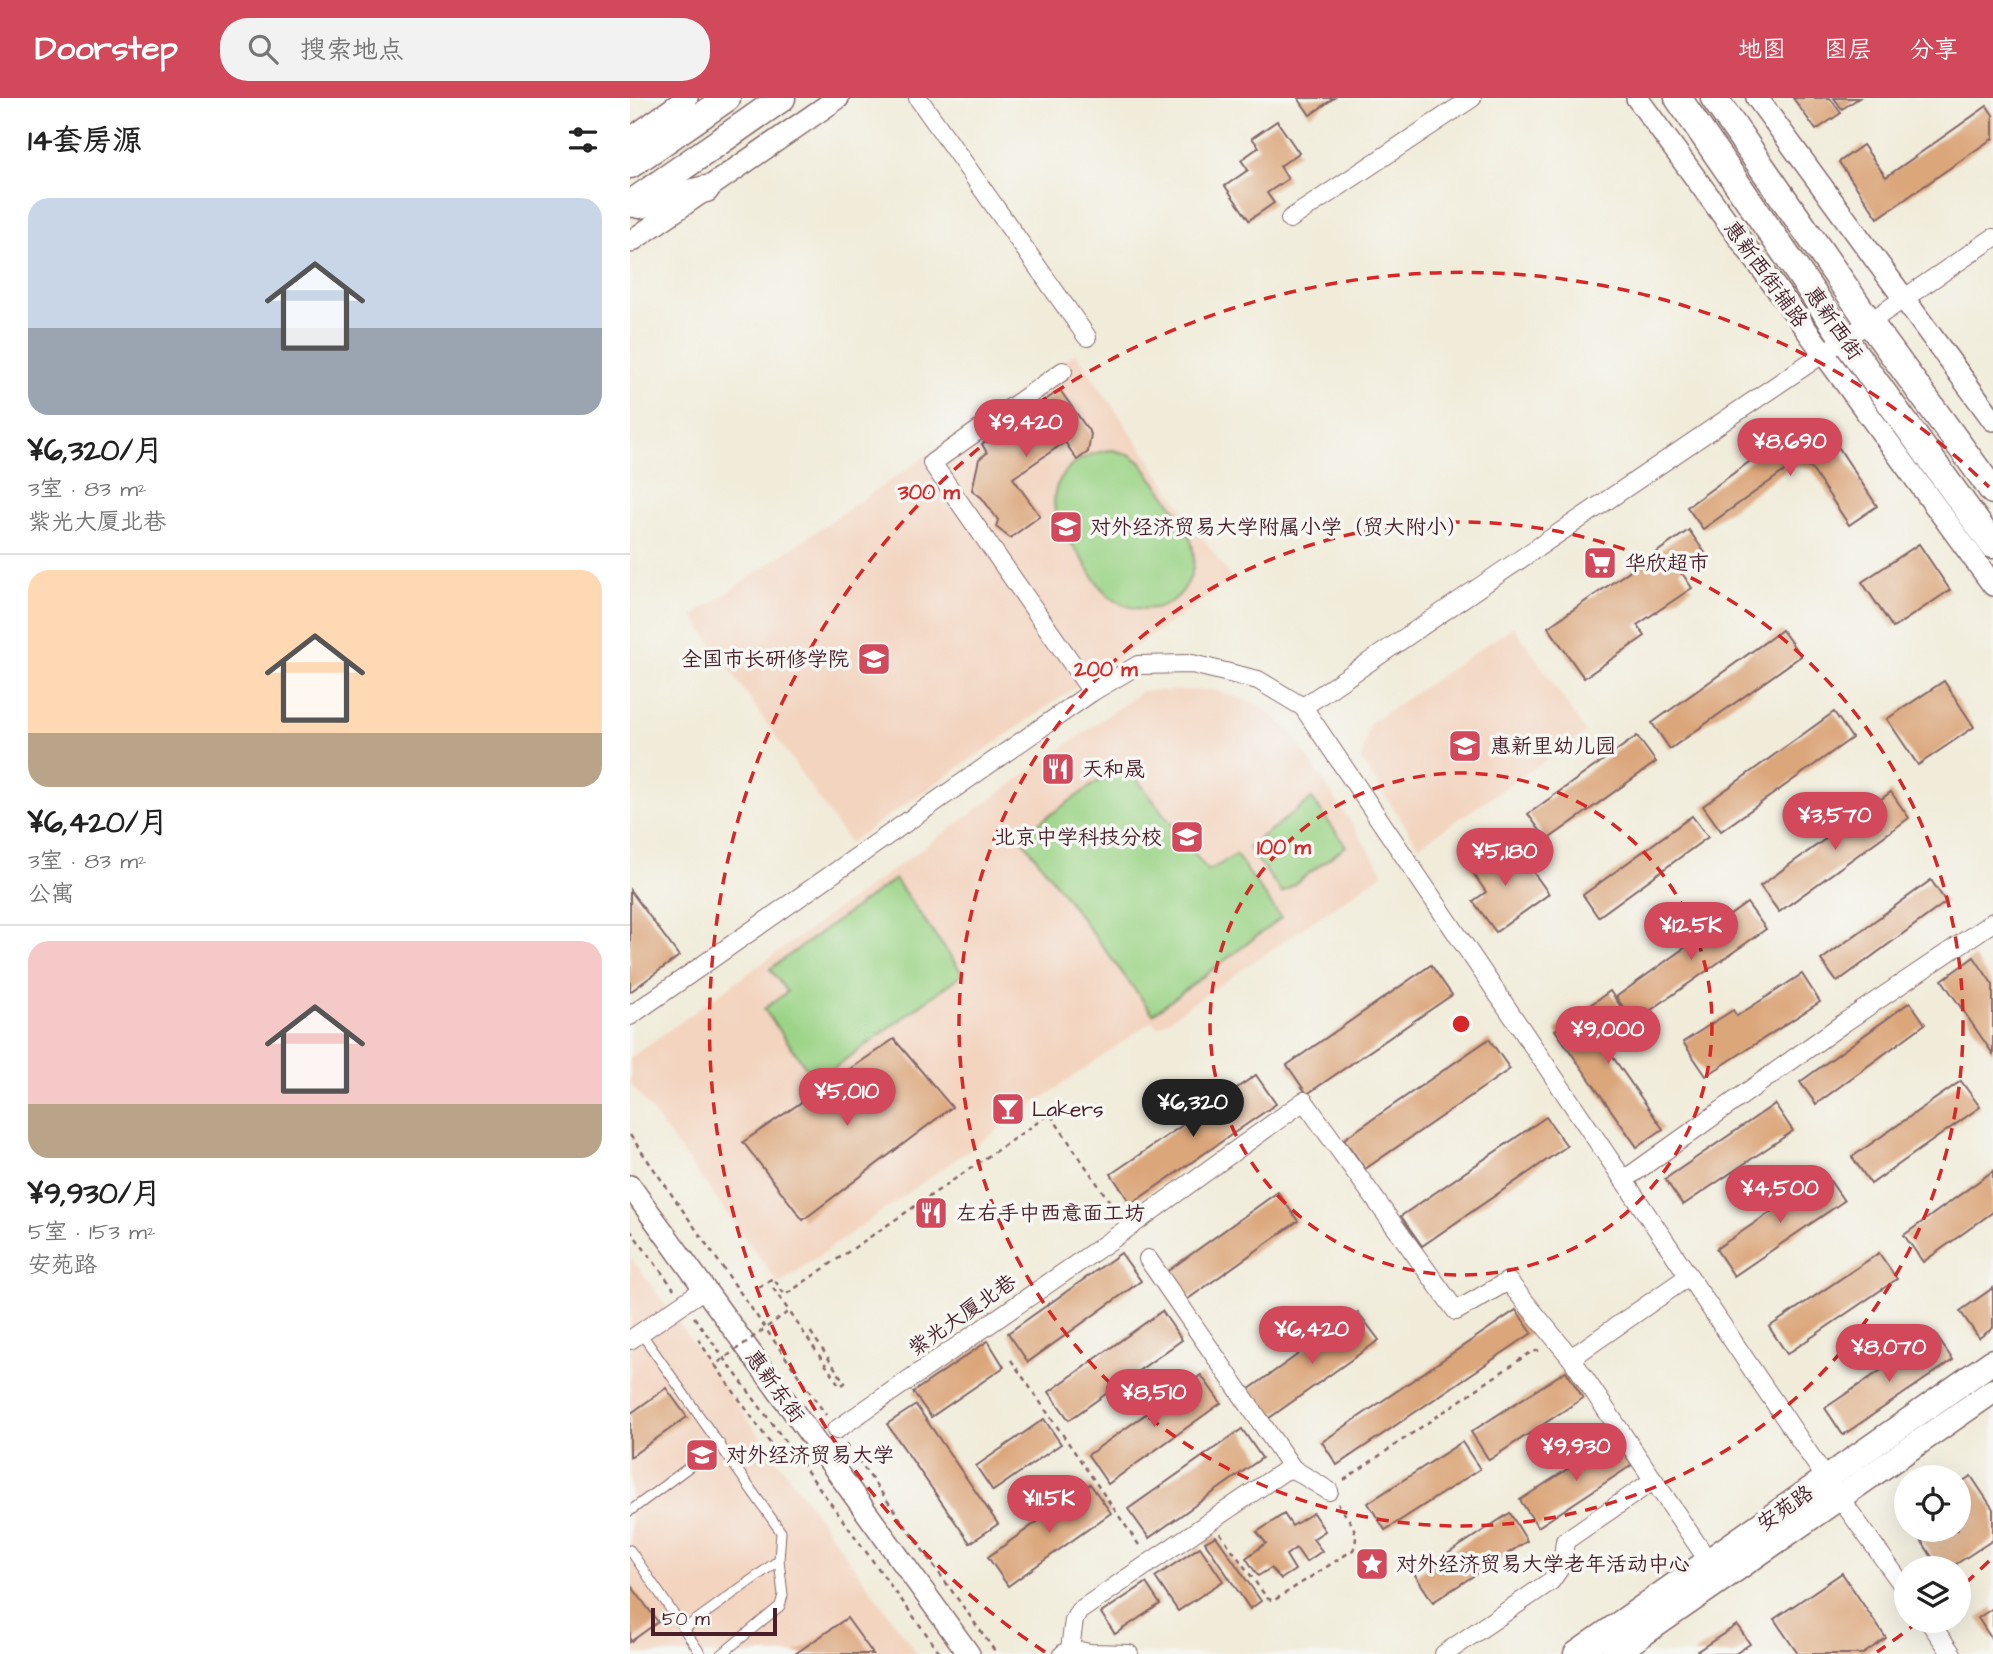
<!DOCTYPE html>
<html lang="zh">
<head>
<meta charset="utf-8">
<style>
	body { margin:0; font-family:"Architects Daughter","LXGW WenKai TC",sans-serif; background:#f2f2f2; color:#222; height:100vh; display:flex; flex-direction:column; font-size:26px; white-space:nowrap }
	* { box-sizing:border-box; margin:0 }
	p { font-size:23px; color:#767676 }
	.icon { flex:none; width:38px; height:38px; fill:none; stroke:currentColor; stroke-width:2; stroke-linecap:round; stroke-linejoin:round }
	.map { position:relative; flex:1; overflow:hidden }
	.side { display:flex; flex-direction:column; background:#fff; width:630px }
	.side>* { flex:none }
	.tools { position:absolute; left:1264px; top:1367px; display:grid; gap:14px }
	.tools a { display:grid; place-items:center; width:77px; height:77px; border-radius:50%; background:#fff; box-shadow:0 7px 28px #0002; font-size:35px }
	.scale { position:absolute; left:21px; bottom:18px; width:126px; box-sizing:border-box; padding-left:7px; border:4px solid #4a1f2b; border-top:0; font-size:19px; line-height:24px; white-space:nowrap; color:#4a1f2b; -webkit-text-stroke:5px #f6f6f2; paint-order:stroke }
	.price { position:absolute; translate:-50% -60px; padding:0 16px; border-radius:24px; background:#d1495b; color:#fff; font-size:23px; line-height:46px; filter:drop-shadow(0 2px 4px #0008) }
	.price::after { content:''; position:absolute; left:50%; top:42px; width:21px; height:16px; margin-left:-10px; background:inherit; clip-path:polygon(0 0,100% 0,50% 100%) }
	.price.active { background:#222; color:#fff }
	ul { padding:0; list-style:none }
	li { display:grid; align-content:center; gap:14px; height:371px; padding:0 28px }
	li+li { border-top:2px solid #e0e0e0 }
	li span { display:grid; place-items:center; height:217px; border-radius:21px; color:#555 }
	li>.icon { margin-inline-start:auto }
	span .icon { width:126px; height:126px; fill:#fffc; stroke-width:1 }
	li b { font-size:30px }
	h2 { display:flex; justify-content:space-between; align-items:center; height:84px; padding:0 28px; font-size:30px }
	header { display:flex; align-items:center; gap:42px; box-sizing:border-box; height:98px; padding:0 35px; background:#d1495b; color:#fff }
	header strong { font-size:33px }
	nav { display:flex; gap:38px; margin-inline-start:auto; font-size:24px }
	.search { width:490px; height:63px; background:#f2f2f2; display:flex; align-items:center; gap:18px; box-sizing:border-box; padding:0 24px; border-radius:28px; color:#767676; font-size:26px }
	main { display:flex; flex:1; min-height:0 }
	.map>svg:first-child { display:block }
</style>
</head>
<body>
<header>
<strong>Doorstep</strong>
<div class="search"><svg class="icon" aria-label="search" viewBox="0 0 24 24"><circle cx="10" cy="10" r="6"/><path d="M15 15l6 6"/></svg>搜索地点</div>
<nav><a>地图</a><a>图层</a><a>分享</a></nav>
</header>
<main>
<section class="side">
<h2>14套房源<svg class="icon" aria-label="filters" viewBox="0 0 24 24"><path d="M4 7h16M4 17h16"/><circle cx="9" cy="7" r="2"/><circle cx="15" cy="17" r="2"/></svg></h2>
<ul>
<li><span style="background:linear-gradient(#c9d6e8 60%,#9aa5b1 0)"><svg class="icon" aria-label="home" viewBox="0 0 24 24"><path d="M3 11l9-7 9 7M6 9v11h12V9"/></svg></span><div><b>¥6,320/月</b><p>3室 · 83 m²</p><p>紫光大厦北巷</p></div></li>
<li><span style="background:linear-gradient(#ffd9b3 75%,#b9a48a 0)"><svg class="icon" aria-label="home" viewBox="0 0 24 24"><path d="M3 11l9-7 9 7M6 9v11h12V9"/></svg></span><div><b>¥6,420/月</b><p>3室 · 83 m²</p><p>公寓</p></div></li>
<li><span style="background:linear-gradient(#f6c9c9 75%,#b9a48a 0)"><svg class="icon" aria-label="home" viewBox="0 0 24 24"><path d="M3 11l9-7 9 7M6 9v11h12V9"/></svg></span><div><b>¥9,930/月</b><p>5室 · 153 m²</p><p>安苑路</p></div></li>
</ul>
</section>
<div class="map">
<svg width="1363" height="1556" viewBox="0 0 1363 1556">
	<rect width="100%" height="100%" fill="#f6f6f2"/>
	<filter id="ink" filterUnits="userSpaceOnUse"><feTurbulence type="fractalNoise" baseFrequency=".0143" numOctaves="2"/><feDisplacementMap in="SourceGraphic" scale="14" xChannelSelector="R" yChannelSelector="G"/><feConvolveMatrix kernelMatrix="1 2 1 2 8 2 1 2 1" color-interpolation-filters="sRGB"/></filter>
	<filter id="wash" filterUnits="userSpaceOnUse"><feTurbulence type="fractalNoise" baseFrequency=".00686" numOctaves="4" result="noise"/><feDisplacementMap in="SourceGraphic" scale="28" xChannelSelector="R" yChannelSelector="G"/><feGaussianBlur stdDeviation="1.57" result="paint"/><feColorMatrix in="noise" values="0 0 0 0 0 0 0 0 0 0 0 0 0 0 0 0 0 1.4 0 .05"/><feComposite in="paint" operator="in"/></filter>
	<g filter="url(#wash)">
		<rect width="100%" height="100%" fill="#f1ecda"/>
		<g fill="#f3d4bf">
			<polygon points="446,255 602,482 219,745 63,518"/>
			<polygon points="884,528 956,635 789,748 731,662 740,625"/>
			<polygon points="583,592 628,606 661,634 754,775 528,929 522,923 149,1186 0,984 0,960 512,593"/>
			<polygon points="0,1158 287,1556 0,1556"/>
		</g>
		<g fill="#9cd487" stroke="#737a59" stroke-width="2">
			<path d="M 483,352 L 501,357 L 511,365 C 535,400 585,446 554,491 C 537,516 501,516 479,498 C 467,488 459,471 451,459 C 443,447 432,436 428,423 C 413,382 446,355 483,352 Z"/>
			<polygon points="494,665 578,773 606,757 651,820 523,916 390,738"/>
			<polygon points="682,701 716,748 652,795 618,749"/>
			<polygon points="265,781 333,876 186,983 134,911 157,894 140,871"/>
		</g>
		<g id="blocks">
			<g fill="#dba67a">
				<polygon points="668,0 704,0 680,17"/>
				<polygon points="1163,0 1200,0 1211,15 1186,32"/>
				<polygon points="1204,0 1229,0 1212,11"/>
				<polygon points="1357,8 1363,17 1363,40 1248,120 1209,64 1233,47 1256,79"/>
				<polygon points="647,23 669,55 650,68 658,81 637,95 644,105 619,122 595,88 618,72 611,62 629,49 622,40"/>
				<polygon points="430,292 461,336 458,354 447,362 435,344 383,380 410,418 380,440 366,429 368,422 352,400 342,392 349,361 357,355 352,346"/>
				<polygon points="1159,335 1203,341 1247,408 1219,427 1181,370 1163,367 1073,431 1057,409"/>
				<polygon points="1059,432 1075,455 1050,472 1062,490 1007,527 1015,538 954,580 918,529"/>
				<polygon points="1289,446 1320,492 1263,530 1232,484"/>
				<polygon points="1152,532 1171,558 1040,651 1022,625"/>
				<polygon points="1314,583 1344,629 1288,667 1257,621"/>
				<polygon points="1204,614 1222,640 1091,733 1073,708"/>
				<polygon points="1007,638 1026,664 917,742 898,716"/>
				<polygon points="1261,694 1279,720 1149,814 1130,788"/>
				<polygon points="1062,718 1078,739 968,819 953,797"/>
				<polygon points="871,746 891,774 899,768 919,796 866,834 843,803 856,794 839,769"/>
				<polygon points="1301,782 1316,804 1207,884 1191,862"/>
				<polygon points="0,792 49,858 0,894"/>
				<polygon points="1117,805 1136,831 1004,924 986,899"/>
				<polygon points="1344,859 1363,887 1363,956 1312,882"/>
				<polygon points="801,867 822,897 677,996 657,967"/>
				<polygon points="1172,876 1190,904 1076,978 1053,944 1103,912 1107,918"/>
				<polygon points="980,893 1000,922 971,942 1033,1031 1007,1049 925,932"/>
				<polygon points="1280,904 1295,926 1186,1006 1170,984"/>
				<polygon points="264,941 322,1009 173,1122 113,1044"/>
				<polygon points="859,941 880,971 735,1071 714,1041"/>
				<polygon points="626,977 646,1006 501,1106 481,1076"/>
				<polygon points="1331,983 1350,1009 1241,1086 1222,1059"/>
				<polygon points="1145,1006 1163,1033 1053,1107 1035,1081"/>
				<polygon points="916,1019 937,1048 792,1148 771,1118"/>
				<polygon points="1363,1073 1363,1114 1293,1164 1274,1137"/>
				<polygon points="1196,1077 1214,1103 1104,1178 1086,1151"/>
				<polygon points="648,1094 668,1123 555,1203 535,1175"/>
				<polygon points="491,1155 511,1183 398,1264 378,1235"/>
				<polygon points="1249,1155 1267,1181 1157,1256 1139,1229"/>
				<polygon points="1363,1190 1363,1230 1349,1240 1330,1213"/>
				<polygon points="886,1212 902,1235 707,1367 692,1344"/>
				<polygon points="532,1213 552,1242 439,1322 419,1294"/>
				<polygon points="728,1214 749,1242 635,1323 615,1294"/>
				<polygon points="1305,1236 1323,1262 1213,1337 1195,1310"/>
				<polygon points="358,1243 374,1269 301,1319 283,1294"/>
				<polygon points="936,1273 953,1300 859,1362 841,1334"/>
				<polygon points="571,1277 591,1305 478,1386 458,1357"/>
				<polygon points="36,1290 57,1319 0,1359 0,1316"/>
				<polygon points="286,1307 368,1426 340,1445 257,1326"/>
				<polygon points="414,1321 431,1346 363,1393 346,1368"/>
				<polygon points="612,1331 632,1360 519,1440 498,1411"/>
				<polygon points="985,1340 1002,1367 908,1429 890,1402"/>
				<polygon points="832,1344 850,1371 755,1432 738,1405"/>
				<polygon points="1341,1378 1363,1411 1363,1442 1320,1470 1309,1470 1289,1439 1290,1432 1328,1432 1328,1386"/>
				<polygon points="460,1386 481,1415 378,1488 358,1459"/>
				<polygon points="683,1415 695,1433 683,1441 692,1453 676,1464 666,1450 656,1457 665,1472 651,1481 641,1470 628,1478 616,1460 636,1445 627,1434 654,1416 662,1428"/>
				<polygon points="880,1415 897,1443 803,1504 785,1477"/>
				<polygon points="586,1438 631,1503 620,1511 575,1444"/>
				<polygon points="570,1449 593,1483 548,1513 525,1479"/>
				<polygon points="1212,1475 1256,1540 1233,1556 1168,1556 1144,1521"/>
				<polygon points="516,1485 530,1506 485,1536 471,1515"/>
				<polygon points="0,1486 28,1524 0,1544"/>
				<polygon points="1363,1510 1363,1543 1348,1520"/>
				<polygon points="217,1520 243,1556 165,1556"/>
				<polygon points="1107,1527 1120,1546 1105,1556 1063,1556"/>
			</g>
		</g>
	</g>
	<g filter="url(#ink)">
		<use href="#blocks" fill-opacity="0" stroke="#846768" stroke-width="2"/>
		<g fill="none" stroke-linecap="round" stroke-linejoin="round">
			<defs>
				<g id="service">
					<polyline points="11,1235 151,1434 149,1462 153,1497 150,1508 92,1556"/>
					<polyline points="0,1413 90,1346"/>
					<polyline points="0,1452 71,1556"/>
					<polyline points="54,1531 149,1462"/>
				</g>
				<g id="minor">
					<polyline points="288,0 457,239"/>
					<polyline points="660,121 842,0"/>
					<polyline points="433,273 302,365 462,594"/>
					<polyline points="673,609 1363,140"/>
					<polyline points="0,918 462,594 508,567 562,566 628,582 673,609 1197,1382 1276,1492"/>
					<polyline points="994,1082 1215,924 1363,824"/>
					<polyline points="518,1161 663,1371"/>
					<polyline points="1059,1178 941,1260 1079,1464"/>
					<polyline points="0,1242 74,1191"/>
					<polyline points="206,1332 484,1140 674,1003 826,1213 878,1183 941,1260"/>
					<polyline points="1298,1522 1322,1556"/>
					<polyline points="440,1551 460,1555 499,1556"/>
					<polyline points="433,1556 440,1551 444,1522 449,1513 654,1373 663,1371 699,1393"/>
					<polyline points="814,1556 921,1483 932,1467 935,1443 1024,1382"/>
				</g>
				<g id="tertiary">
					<polyline points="1007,0 1363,487"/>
					<polyline points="1127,0 1363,322"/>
					<polyline points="0,41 57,0"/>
					<polyline points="0,144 208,0"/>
					<polyline points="0,1088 339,1556"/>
				</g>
				<g id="secondary">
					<polyline points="946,1556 1363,1263"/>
					<polyline points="984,1556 1363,1293"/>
				</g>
				<g id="primary">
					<polyline points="1048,0 1215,242 1363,447"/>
					<polyline points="1084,0 1240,225 1363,393"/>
					<polyline points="0,67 97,0"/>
					<polyline points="0,106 152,0"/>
					<polyline points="9,107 76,91"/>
				</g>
			</defs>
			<use href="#service" stroke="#846768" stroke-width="11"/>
			<use href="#minor" stroke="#846768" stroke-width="20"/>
			<use href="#tertiary" stroke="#846768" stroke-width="24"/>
			<use href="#secondary" stroke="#846768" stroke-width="27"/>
			<use href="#primary" stroke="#846768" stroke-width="29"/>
			<g stroke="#846768" stroke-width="2.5" stroke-dasharray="5 5" stroke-linecap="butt">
				<polyline points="0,1037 196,1317"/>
				<polyline points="0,1132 44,1191"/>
				<polyline points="129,1189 143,1180 155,1197 420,1016 488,1116"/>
				<polyline points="143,1190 159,1213"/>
				<polyline points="64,1219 311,1556"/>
				<polyline points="68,1241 85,1267"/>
				<polyline points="381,1262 511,1450"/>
				<polyline points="216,1345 367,1556"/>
				<polyline points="714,1382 901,1254 912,1252"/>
				<path d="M 590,1435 L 637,1500 L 643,1503 L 723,1452 C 732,1433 718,1422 708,1406"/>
			</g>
			<use href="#service" stroke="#fff" stroke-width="9"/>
			<use href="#minor" stroke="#fff" stroke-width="18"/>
			<use href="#tertiary" stroke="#fff" stroke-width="21"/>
			<use href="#secondary" stroke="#fff" stroke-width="24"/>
			<use href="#primary" stroke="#fff" stroke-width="26"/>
			<polyline stroke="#846768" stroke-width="2.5" stroke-dasharray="5 5" stroke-linecap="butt" points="140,1345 85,1267 159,1213 210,1288 215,1285 178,1230"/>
		</g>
	</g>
	<g fill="none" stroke="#d62828" stroke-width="3.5" stroke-dasharray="12 9">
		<circle cx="831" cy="926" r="251"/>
		<circle cx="831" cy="926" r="502"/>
		<path d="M1359 1463A753 753 0 0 1 1330 1490M1289 1523A753 753 0 0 1 1247 1554M415 1554A753 753 0 1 1 1359 389"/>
	</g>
	<defs>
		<symbol id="school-square" viewBox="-11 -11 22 22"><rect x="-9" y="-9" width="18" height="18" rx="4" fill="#d1495b" stroke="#f6f6f2"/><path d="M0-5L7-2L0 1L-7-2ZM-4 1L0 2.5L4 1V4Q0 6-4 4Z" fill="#fff"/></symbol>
		<symbol id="supermarket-square" viewBox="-11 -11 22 22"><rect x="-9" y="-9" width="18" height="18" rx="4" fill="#d1495b" stroke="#f6f6f2"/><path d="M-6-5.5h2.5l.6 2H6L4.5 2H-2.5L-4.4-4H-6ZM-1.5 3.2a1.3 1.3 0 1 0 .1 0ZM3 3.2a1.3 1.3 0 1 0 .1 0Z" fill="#fff"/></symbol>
		<symbol id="university-square" viewBox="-11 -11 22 22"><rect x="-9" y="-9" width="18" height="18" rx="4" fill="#d1495b" stroke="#f6f6f2"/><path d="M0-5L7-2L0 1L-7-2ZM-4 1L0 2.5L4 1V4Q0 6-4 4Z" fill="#fff"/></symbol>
		<symbol id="restaurant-square" viewBox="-11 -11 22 22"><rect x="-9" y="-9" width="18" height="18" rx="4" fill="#d1495b" stroke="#f6f6f2"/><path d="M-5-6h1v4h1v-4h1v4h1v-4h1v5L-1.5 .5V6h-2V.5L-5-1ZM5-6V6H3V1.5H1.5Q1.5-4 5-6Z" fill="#fff"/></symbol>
		<symbol id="bar-square" viewBox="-11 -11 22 22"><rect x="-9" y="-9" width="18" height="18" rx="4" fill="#d1495b" stroke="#f6f6f2"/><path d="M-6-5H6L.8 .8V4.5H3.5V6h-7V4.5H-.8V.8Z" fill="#fff"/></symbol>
		<symbol id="sight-square" viewBox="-11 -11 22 22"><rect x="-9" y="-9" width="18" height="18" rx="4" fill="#d1495b" stroke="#f6f6f2"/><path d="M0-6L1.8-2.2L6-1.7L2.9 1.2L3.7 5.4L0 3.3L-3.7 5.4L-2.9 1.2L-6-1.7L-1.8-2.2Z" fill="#fff"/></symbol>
	</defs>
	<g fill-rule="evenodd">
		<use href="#school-square" x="417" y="410" width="38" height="38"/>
		<use href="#supermarket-square" x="951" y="446" width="38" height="38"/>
		<use href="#university-square" x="225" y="542" width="38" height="38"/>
		<use href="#school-square" x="816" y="629" width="38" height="38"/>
		<use href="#restaurant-square" x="409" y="652" width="38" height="38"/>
		<use href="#school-square" x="538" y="720" width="38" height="38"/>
		<use href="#bar-square" x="359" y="992" width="38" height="38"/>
		<use href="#restaurant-square" x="282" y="1096" width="38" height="38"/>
		<use href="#university-square" x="53" y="1338" width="38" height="38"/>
		<use href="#sight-square" x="723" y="1447" width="38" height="38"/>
	</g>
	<g text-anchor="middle" stroke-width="7" stroke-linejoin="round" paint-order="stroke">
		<g font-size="21" fill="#4a1f2b" stroke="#f6f6f2">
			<text transform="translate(1136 176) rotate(54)" y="7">惠新西街辅路</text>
			<text transform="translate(1204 225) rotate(55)" y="7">惠新西街</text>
			<text transform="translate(332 1217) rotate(-35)" y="7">紫光大厦北巷</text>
			<text transform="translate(145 1288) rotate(54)" y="7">惠新东街</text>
			<text transform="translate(1155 1410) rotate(-35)" y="7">安苑路</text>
		</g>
		<g font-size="21" fill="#4a1f2b" stroke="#f6f6f2" text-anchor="start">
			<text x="460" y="436">对外经济贸易大学附属小学（贸大附小）</text>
			<text x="995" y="472">华欣超市</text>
			<text x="219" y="568" text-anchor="end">全国市长研修学院</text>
			<text x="860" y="655">惠新里幼儿园</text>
			<text x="452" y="678">天和晟</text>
			<text x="532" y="746" text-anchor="end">北京中学科技分校</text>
			<text x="402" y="1018">Lakers</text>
			<text x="326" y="1122">左右手中西意面工坊</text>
			<text x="96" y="1364">对外经济贸易大学</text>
			<text x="766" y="1473">对外经济贸易大学老年活动中心</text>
		</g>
	</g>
	<circle cx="831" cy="926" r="10" fill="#d62828" stroke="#f6f6f2" stroke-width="3.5"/>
	<g font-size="21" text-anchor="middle" font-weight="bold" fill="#d62828" stroke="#f6f6f2" stroke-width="7" stroke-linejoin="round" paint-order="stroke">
		<text x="299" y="401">300 m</text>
		<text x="476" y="578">200 m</text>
		<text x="654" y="756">100 m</text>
	</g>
</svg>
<div class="tools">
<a><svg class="icon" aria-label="locate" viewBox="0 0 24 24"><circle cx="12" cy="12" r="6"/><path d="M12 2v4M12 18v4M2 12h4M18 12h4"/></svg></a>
<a><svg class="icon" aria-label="layers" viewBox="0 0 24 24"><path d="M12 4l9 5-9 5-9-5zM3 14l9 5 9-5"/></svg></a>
</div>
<div class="scale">50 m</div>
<b class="price" style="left:396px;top:361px">¥9,420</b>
<b class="price" style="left:1160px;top:380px">¥8,690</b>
<b class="price" style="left:1205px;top:754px">¥3,570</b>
<b class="price" style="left:875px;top:790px">¥5,180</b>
<b class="price" style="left:1061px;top:864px">¥12.5K</b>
<b class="price" style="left:978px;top:968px">¥9,000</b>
<b class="price" style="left:217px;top:1030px">¥5,010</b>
<b class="price active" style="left:563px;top:1041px">¥6,320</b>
<b class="price" style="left:1150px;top:1127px">¥4,500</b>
<b class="price" style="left:682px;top:1268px">¥6,420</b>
<b class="price" style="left:1259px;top:1286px">¥8,070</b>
<b class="price" style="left:524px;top:1331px">¥8,510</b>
<b class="price" style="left:946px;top:1385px">¥9,930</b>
<b class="price" style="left:419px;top:1437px">¥11.5K</b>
</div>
</main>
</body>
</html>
